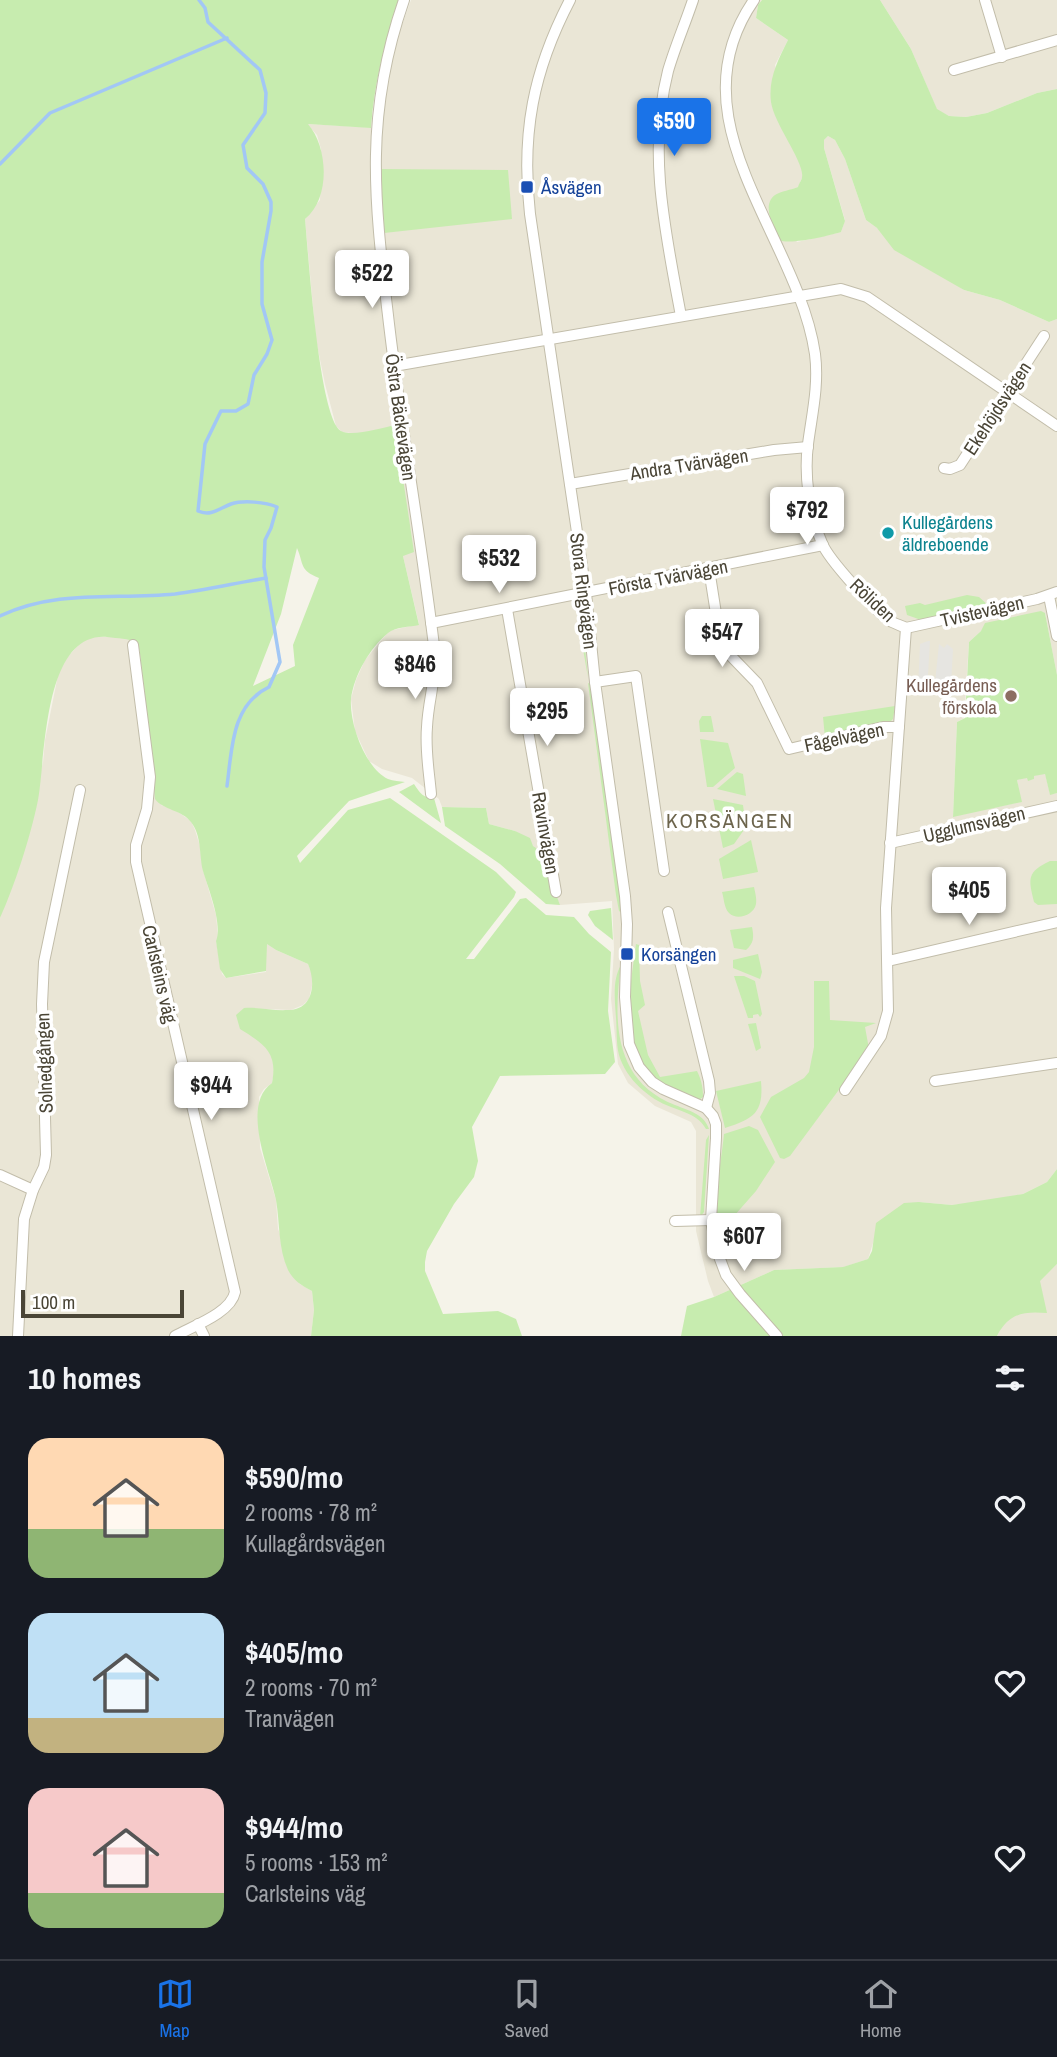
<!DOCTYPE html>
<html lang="en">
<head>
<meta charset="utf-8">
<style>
	body { margin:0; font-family:"Archivo Narrow",sans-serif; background:#20242c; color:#f1f3f6; height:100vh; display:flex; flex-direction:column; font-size:26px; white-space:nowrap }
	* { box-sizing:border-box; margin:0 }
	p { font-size:23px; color:#9ea1a6 }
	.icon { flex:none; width:38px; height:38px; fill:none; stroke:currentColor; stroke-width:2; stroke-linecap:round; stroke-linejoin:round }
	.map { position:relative; height:1336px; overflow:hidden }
	.panel { display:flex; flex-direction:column; background:#171b24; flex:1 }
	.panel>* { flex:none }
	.scale { position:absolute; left:21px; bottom:18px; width:163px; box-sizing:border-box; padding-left:7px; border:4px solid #4a4536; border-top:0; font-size:19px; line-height:24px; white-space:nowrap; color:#4a4536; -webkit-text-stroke:5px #fff; paint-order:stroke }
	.price { position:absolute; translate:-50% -60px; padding:0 16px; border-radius:7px; background:#fff; color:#222; font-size:23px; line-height:46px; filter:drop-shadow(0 2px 4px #0008) }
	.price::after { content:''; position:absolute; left:50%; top:42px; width:21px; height:16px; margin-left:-10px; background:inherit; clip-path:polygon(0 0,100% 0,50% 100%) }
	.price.current { background:#1a73e8; color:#fff }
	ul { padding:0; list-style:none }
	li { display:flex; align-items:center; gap:21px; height:175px; padding:0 28px }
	li span { display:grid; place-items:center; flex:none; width:196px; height:140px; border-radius:21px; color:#555 }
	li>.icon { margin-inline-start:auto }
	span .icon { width:84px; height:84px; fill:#fffc; stroke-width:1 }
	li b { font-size:30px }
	h2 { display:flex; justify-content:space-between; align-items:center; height:84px; padding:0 28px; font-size:30px }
	.menu { display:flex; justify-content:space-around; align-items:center; height:98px; border-top:2px solid #363941; background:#171b24; font-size:19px; color:#9ea1a6 }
	.menu a { display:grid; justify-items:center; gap:4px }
	.menu .current { color:#1a73e8 }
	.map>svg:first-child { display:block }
</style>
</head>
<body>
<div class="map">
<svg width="1057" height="1336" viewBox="0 0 1057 1336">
	<rect width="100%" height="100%" fill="#f5f3e9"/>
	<g fill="#eae6d6">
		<polygon points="411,0 762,0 758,5 756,18 788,40 775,65 795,153 802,167 803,176 798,187 775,196 797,242 841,232 845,220 824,148 824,140 828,136 835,140 845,159 866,220 964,290 1000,300 1049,322 1057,319 1057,675 1045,613 981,631 969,642 964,718 957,722 953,816 1021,802 1017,780 1028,777 1029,780 1034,779 1033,776 1045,773 1050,794 1057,793 1057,1169 1047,1182 1023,1194 977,1203 952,1205 919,1202 874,1240 868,1259 844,1267 774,1270 714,1297 708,1281 696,1231 696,1131 691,1122 655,1106 628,1083 618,1064 611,999 614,949 612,901 560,905 533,846 515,831 489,824 486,808 442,807 439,799 412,778 382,769 369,761 355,731 351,699 356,680 365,660 389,631 419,624 403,556 351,433 342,432 336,426 325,384 316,340 305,219 320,200 321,149 317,135 307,124 380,128 390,58"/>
		<polygon points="880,0 1057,0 1057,89 1037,93 987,113 966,117 949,116 937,110 911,49"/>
		<polygon points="89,637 124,637 138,644 161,805 175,810 191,821 195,830 200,846 203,870 216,915 218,937 216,941 222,974 226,978 266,972 266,943 276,950 308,964 314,977 309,999 303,1005 291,1010 244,1008 272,1055 274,1072 272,1083 264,1089 259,1097 260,1148 276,1200 278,1229 300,1284 312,1291 314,1310 311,1336 0,1336 0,918 43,763 45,740 59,670 66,659 81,642"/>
		<polygon points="1057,1264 1057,1336 997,1336 1002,1326 1014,1315 1025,1311 1040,1280"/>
	</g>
	<g fill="#c7ecaf" fill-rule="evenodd">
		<path d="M 0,0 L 399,0 C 385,42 374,83 371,128 L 308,124 C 328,147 331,198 305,219 C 308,250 319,419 341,431 C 352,437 382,428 395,425 L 414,552 L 403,556 L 419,625 C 410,627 395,627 388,633 C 370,648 354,675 351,699 C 349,723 365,768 388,779 C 393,781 400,781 405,782 L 349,801 L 297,856 L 300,863 L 348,810 L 390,798 L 496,872 L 516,892 L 514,897 L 466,959 L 474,959 L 520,899 L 526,898 L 546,915 L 574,917 L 589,934 L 611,952 L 608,1011 L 615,1062 L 605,1074 L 500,1076 L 472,1127 L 478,1161 L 474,1177 L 454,1204 L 427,1251 L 425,1262 L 425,1271 L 443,1314 L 498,1311 L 516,1319 L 522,1336 L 311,1336 L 314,1310 L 312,1291 C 302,1286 293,1280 288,1270 C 278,1248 280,1223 276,1200 C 270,1171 240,1105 272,1083 C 278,1052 264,1044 240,1029 L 236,1015 L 244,1008 C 259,1007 273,1011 288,1010 C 314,1010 316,982 308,964 L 276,950 L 267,944 L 266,971 L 226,978 L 220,969 L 216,941 C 223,924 208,888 203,871 C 199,855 202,836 191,822 C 182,810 163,810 155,799 L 140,654 L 138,644 C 127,637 119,639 107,637 C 43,632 46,756 38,800 C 31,835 15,885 0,918 ZM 297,548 C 304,564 299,570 319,578 L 293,645 L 295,666 L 253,686 L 281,614 Z"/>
		<path d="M 762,0 L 880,0 L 911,49 L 937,109 L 949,116 L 966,117 L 987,113 L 1037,93 L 1057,89 L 1057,319 L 1049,322 L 1000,300 L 964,290 L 894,250 L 877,228 L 866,220 L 845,159 L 835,140 L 828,136 L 824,140 L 824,148 L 845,221 L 841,232 C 828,236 790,245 779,240 C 774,228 761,205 775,195 C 781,191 791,190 798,187 C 799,183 802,180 802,177 C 805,163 774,124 771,102 C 768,79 778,60 788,40 L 756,18 L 758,5 Z"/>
		<polygon points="379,169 508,170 512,219 384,233"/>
		<polygon points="967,595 979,597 989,606 924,621 907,615 905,606 920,603 925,605"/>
		<polygon points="578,605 581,607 588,678 576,608"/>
		<polygon points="1041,611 1045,613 1057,675 1057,793 1050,795 1045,774 1034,776 1034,779 1028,781 1027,778 1017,780 1022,802 953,817 957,722 965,718 969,642 981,631 985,623"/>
		<polygon points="588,683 590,684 622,913 619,911 616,895"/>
		<polygon points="895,706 893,719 888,724 825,738 823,717"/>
		<polygon points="702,716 711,716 714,732 700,732 699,721"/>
		<polygon points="700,739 728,743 735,768 713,787 707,787"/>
		<polygon points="737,772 743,774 746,796 717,789"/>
		<path d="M 414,784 C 420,793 423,798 434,798 L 441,823 L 399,792 Z"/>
		<polygon points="713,799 743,805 746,827 734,844 723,848"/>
		<polygon points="442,807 486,808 489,824 515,831 530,838 533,846 546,855 554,896 557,897 560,905 546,904 500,864 445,826"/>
		<polygon points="751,840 758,872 723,879 719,859"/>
		<path d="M 1050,861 L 1057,861 L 1057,904 L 1038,905 L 1034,902 C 1028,878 1027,872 1050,861 Z"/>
		<path d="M 754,887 C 755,892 757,899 756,904 C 754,915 737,921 729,913 C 724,908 724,898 722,892 Z"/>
		<polygon points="611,908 613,940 595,926 588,915 590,911"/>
		<path d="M 752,927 C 754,937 754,943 746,950 L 734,948 L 730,930 Z"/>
		<path d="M 636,944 L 639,945 L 640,981 L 645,1005 L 638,1011 L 648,1055 L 660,1077 L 697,1071 C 701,1079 703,1087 703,1097 L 699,1100 C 687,1095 669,1091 659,1083 C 617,1050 630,990 636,944 Z"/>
		<polygon points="758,954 762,972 760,979 733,968 733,960"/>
		<path d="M 621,965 C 613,1022 614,1081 675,1105 C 690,1111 704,1114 709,1129 L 706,1129 C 698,1115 686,1113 671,1107 C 649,1099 626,1079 619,1055 C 616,1043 617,1030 616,1018 C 615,1001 612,980 621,965 Z"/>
		<polygon points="734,976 744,976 755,981 762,1014 760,1017 758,1014 753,1015 753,1018 748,1018"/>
		<polygon points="814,981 829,981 830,1020 876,1023 865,1027 869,1049 790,1156 784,1159 780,1158 760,1117 771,1097 804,1078 809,1072 814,1047"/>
		<polygon points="756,1023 761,1048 756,1051 748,1024"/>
		<path d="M 761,1081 C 764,1113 753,1119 725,1128 L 716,1091 Z"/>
		<path d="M 749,1126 L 758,1130 L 775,1162 L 756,1191 L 734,1216 L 728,1255 C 707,1231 721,1165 724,1134 Z"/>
		<polygon points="709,1135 704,1212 700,1217 706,1140"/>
		<path d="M 1057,1169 L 1057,1264 L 1040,1281 L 1047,1313 C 1024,1311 1009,1313 997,1336 L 681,1336 L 687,1306 L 714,1297 L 774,1270 L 843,1267 L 868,1259 L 872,1251 L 876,1223 L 904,1203 L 919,1202 L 952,1205 L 1023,1194 L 1047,1182 Z"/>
	</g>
	<g fill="#e6e5e1">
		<polygon points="928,641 930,641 927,691 920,694 918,691 920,644"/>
		<polygon points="939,644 944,648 947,644 953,649 951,685 945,683 943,686 935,682"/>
	</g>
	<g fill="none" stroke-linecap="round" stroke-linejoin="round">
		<g stroke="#a2c7f5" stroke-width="3.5">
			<path d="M 199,0 L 205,8 L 208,22 L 260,70 L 266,93 L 265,113 L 243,145 L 247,168 L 263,184 L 271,202 L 271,211 L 262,262 L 262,304 L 272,340 L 267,354 L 254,375 L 248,404 L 236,411 L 221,411 L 205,444 L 198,511 C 211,517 220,508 231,504 C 243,500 266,502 277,507 L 271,528 L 265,540 L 264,567 L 280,662 L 269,687 C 231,705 232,750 227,786"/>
			<polyline points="0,164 50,113 227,38"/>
			<path d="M 0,616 C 58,589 114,600 175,594 C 205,590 236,583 266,578"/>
		</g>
		<defs>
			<g id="minor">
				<path d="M 404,0 C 363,118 375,204 389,324 C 402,434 422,544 435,654 C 436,679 428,702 427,727 C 425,750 429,771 431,794"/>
				<path d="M 570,0 C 533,71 521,134 530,214 L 586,593 L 595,682 L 625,896 L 627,924 L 625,997 L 629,1044 L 639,1067 L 652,1082 L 663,1089 L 706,1108 L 713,1116 L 716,1124 L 716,1138 L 711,1220 L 717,1251 L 726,1275 L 740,1294 L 777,1336"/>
				<path d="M 754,0 C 670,121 798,236 815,354 C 819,385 812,414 808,444 C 804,476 809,513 822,543 C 828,559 877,613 892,622 C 896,624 902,626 906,628 L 886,908 L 888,1011 L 881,1036 L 845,1090"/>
				<polyline points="985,0 1002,57"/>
				<polyline points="954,70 1057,40"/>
				<path d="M 681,316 C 666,235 647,153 668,71 C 675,47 685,24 693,0"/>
				<polyline points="394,366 841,289 867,297 1057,426"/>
				<polyline points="944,468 950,469 960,465 1044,336"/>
				<polyline points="570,484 774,450 808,447"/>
				<polyline points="709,569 720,639 728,653 757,683 789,749 883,727 899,727"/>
				<polyline points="1049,596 1057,636"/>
				<polyline points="507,609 556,892"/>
				<polyline points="431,623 823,545"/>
				<polyline points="906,628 1037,599 1057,592"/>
				<path d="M 133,645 L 150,777 L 147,809 L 136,845 L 136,862 L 235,1292 C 231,1313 193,1326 175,1336"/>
				<polyline points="595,682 636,676 664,871"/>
				<polyline points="890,843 1057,806"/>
				<polyline points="668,912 709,1081 710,1093 706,1108"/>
				<polyline points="888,961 1057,922"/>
				<polyline points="935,1081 1057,1063"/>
				<polyline points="0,1175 33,1190"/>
				<polyline points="675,1221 711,1220"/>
				<polyline points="198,1324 204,1336"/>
				<polyline points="18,1336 24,1219 33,1190 44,1167 46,1155 42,1004 44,962 80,790"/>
			</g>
		</defs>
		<use href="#minor" stroke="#c2bdaa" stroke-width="12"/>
		<use href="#minor" stroke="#fff" stroke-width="10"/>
	</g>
	<g fill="#1a4fb4" stroke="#fff" stroke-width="2.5">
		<rect x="520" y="180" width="14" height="14" rx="3.5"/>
		<rect x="620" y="947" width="14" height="14" rx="3.5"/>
	</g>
	<circle fill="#0f9aa8" stroke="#fff" stroke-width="2.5" cx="888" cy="533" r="7"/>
	<circle fill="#8d6e63" stroke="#fff" stroke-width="2.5" cx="1011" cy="696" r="7"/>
	<g text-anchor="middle" stroke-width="7" stroke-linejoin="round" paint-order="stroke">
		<g font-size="19" fill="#164399" stroke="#fff" text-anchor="start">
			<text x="541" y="194">Åsvägen</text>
			<text x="641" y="961">Korsängen</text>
		</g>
		<g font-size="19" fill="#4a4536" stroke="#fff">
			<text transform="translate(997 408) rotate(-57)" y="7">Ekehöjdsvägen</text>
			<text transform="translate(401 417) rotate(82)" y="7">Östra Bäckevägen</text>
			<text transform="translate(689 464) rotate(-9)" y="7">Andra Tvärvägen</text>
			<text transform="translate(668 577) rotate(-11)" y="7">Första Tvärvägen</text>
			<text transform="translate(584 591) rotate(83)" y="7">Stora Ringvägen</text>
			<text transform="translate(873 600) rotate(43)" y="7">Röliden</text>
			<text transform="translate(982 611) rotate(-13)" y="7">Tvistevägen</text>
			<text transform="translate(844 737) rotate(-12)" y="7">Fågelvägen</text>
			<text transform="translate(974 824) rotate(-13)" y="7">Ugglumsvägen</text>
			<text transform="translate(546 833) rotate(80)" y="7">Ravinvägen</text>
			<text transform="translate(160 974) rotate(77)" y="7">Carlsteins väg</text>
			<text transform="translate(44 1063) rotate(-92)" y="7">Solnedgången</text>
		</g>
		<g font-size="19" fill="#0d838f" stroke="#fff" text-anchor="start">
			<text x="902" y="529">Kullegårdens<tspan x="902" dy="22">äldreboende</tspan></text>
		</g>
		<g font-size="19" fill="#785e54" stroke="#fff" text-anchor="end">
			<text x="997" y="692">Kullegårdens<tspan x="997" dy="22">förskola</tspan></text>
		</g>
		<g font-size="21" letter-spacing="2" fill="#6d654d" stroke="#fff">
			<text x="730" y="828">KORSÄNGEN</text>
		</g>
	</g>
</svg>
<div class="scale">100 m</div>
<b class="price current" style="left:674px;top:158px">$590</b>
<b class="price" style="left:372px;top:310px">$522</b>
<b class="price" style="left:807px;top:547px">$792</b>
<b class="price" style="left:499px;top:595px">$532</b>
<b class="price" style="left:722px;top:669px">$547</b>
<b class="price" style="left:415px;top:701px">$846</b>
<b class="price" style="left:547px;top:748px">$295</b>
<b class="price" style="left:969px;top:927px">$405</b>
<b class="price" style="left:211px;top:1122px">$944</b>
<b class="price" style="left:744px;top:1273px">$607</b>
</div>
<section class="panel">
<h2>10 homes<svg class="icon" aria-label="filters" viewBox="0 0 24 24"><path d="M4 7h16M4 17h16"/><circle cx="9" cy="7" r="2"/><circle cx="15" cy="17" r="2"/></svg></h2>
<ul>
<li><span style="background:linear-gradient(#ffd9b3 65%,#8fb573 0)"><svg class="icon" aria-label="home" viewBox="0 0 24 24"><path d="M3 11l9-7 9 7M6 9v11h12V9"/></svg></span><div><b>$590/mo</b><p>2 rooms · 78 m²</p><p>Kullagårdsvägen</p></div><svg class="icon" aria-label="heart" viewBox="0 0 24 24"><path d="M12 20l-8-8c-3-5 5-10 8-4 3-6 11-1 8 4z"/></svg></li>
<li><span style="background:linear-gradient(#bfe0f5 75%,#c2b280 0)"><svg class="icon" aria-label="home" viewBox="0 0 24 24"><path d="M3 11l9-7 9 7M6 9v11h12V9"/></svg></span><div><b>$405/mo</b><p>2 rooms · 70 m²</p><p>Tranvägen</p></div><svg class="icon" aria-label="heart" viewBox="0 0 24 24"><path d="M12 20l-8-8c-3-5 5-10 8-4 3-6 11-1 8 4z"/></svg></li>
<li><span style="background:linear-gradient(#f6c9c9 75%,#8fb573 0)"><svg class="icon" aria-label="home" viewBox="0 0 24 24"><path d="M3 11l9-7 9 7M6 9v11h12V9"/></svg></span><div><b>$944/mo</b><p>5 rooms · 153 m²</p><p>Carlsteins väg</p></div><svg class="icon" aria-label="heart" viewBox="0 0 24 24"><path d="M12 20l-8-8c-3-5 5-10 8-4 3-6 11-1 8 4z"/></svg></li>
</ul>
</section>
<nav class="menu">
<a class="current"><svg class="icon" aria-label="map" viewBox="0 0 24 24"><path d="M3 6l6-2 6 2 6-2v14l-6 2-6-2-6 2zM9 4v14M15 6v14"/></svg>Map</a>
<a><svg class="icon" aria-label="saved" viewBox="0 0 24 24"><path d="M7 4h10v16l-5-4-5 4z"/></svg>Saved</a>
<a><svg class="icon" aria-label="home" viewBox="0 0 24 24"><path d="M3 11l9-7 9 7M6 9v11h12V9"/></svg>Home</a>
</nav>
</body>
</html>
